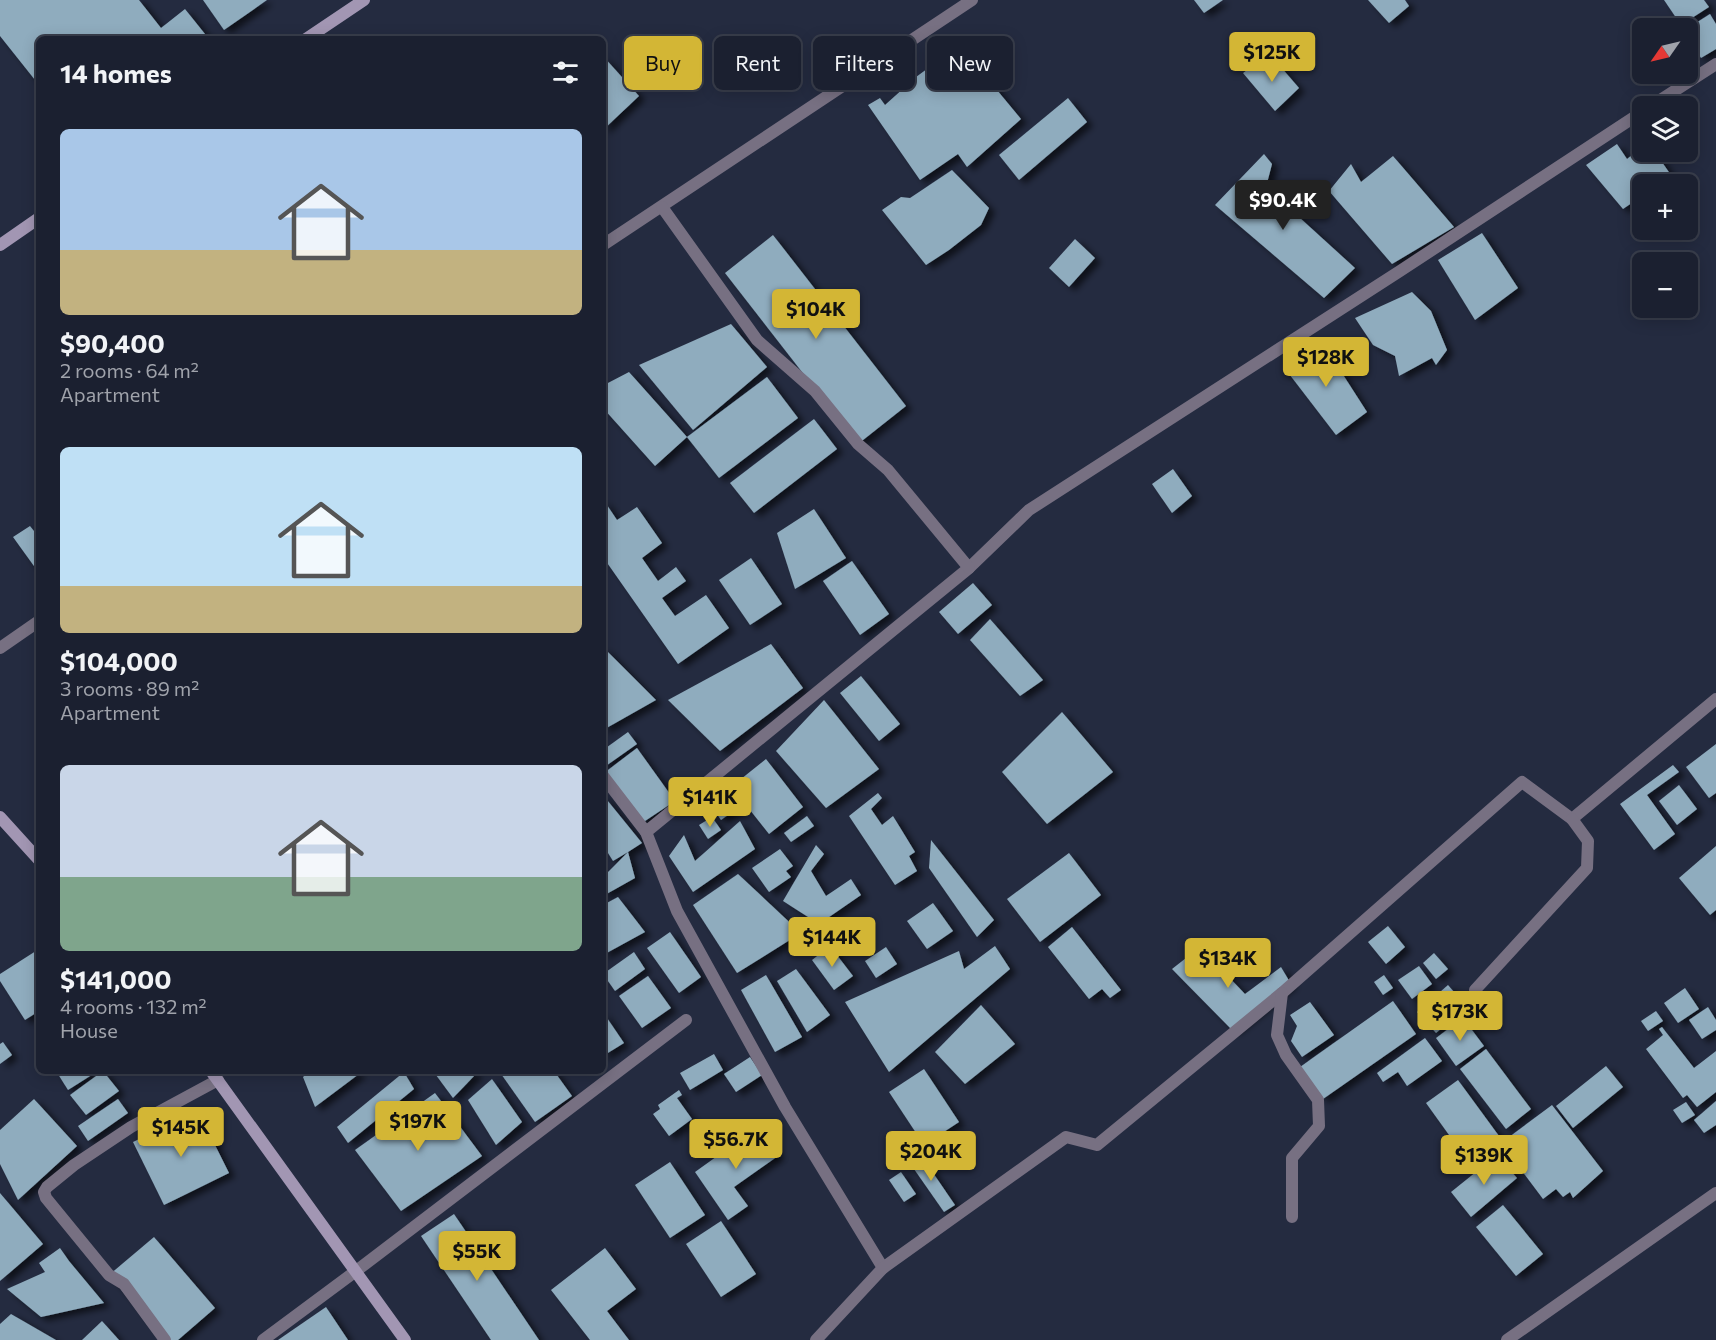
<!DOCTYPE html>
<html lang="en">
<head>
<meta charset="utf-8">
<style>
	body { margin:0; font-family:Commissioner,sans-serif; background:#242838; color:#f1f3f6; height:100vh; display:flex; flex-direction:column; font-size:22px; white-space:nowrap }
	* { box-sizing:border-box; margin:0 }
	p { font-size:20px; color:#a0a3ab }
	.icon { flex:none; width:33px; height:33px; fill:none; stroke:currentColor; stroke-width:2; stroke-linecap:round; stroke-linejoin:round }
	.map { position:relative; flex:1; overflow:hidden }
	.panel { position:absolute; left:36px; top:36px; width:570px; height:1038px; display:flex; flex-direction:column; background:#1b2030; border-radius:9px; box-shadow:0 3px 15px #0003,0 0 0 2px #393e4c }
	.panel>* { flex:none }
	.banner { position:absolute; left:624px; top:36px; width:570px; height:54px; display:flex; gap:12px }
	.needle { width:39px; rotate:236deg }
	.fabs { position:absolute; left:1632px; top:18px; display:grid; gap:12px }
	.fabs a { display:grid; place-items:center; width:66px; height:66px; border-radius:9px; background:#1b2030; box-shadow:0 3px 15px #0003,0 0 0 2px #393e4c; font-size:30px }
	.price { position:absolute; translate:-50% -51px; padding:0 14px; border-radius:6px; background:#d3b635; color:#111; font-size:20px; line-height:39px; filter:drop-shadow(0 2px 3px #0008) }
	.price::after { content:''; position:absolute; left:50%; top:36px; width:18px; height:14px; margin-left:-9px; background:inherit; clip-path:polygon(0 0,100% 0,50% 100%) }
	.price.on { background:#222; color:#fff }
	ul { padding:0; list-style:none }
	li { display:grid; align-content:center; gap:12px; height:318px; padding:0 24px }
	li span { display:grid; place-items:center; height:186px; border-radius:9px; color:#555 }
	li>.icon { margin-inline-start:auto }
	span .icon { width:108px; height:108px; fill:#fffc; stroke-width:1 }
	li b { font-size:26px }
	h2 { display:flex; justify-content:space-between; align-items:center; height:72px; padding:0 24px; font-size:26px }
	.chip { padding:0 21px; border-radius:9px; background:#1b2030; box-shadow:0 3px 15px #0003,0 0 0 2px #393e4c; font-size:21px; line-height:54px }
	.chip.on { background:#d3b635; color:#111 }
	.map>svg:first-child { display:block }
</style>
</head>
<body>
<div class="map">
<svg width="1716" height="1340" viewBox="0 0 1716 1340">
	<defs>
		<filter id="shadow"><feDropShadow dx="6" dy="4" stdDeviation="3" flood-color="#0009"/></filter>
	</defs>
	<rect width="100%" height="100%" fill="#242b40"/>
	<g fill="#8facbe" filter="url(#shadow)">
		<polygon points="0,0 139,0 161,28 185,9 209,39 39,39 39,85 0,36"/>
		<polygon points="203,0 267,0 224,30"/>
		<polygon points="1194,0 1223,0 1204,13"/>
		<polygon points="1368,0 1405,0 1409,6 1389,23"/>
		<polygon points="1664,0 1704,0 1709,7 1681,25"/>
		<polygon points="1710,14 1716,24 1716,49 1701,58 1688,37 1688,28"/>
		<polygon points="963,49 1021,119 967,167 958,154 920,180 868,105 880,98 885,105 916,77 950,52 954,58"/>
		<polygon points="603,56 639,96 603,130"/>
		<polygon points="1274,59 1299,88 1275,111 1243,73 1258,62 1262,67"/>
		<polygon points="1068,98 1087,122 1019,180 999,155"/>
		<polygon points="1617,144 1627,159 1642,147 1642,152 1655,152 1673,178 1662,184 1642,184 1642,196 1623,209 1586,165"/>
		<polygon points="1264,154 1272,164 1266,187 1355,268 1324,298 1215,205"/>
		<polygon points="1393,156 1454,227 1392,264 1329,191 1351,164 1361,182"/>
		<polygon points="952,170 989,208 981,225 949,250 926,265 882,210 901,197 910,198"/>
		<polygon points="1482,233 1518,288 1475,320 1438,260"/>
		<polygon points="773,235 906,406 858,444 725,273"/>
		<polygon points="1075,239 1095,258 1069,287 1049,268"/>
		<polygon points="1412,292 1431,311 1447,350 1436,365 1432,358 1399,376 1395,356 1373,345 1355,318"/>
		<polygon points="731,324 767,367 693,430 639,365"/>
		<polygon points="1322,342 1367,412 1336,435 1283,366"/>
		<polygon points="629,372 687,437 655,466 603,408 603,389 606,384 603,386 603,379 606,384"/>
		<polygon points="767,377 798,418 719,478 687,437"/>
		<polygon points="814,419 837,449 754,513 730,483"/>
		<polygon points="1173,469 1192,496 1172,513 1152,484"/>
		<polygon points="603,499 617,520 637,507 662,543 642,558 658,581 676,567 686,581 662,598 675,616 706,595 729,628 678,664 603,557"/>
		<polygon points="814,509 846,558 795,589 777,533"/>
		<polygon points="30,526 34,531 39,527 39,573 13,537"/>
		<polygon points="751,558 782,604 750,625 719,580"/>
		<polygon points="852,561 889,614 860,635 823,581"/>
		<polygon points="973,583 992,605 958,634 939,612"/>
		<polygon points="990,619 1043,680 1020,696 970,640"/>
		<polygon points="771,644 803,688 720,751 668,700"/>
		<polygon points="603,647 656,700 603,730"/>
		<polygon points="861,676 900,724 879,741 840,693"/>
		<polygon points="824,700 879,769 826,808 776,751"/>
		<polygon points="1062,712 1113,772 1047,824 1002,772"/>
		<polygon points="628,732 637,744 603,768 603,750"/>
		<polygon points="1716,744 1716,793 1709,798 1686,767"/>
		<polygon points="637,748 675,801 642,823 604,773"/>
		<polygon points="766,759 803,807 769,834 746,805 750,801 736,783"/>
		<polygon points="1673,765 1679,772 1647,795 1675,834 1654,850 1620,804"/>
		<polygon points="1679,785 1697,809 1677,825 1659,801"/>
		<polygon points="878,793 882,798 871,809 882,825 893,816 915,852 909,856 917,871 895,885 849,816"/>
		<polygon points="730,794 739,807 721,820 712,807"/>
		<polygon points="603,795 642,843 628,852 635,878 603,896 603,867 607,873 628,852 613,861 603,845"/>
		<polygon points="807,816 814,826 791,842 784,833"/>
		<polygon points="712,817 721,830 708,839 699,825"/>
		<polygon points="740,821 755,849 693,892 669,856 684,835 695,861"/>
		<polygon points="931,840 994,920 977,937 929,868"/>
		<polygon points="816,845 824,854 811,871 826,896 851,879 861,895 819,924 783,901"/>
		<polygon points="1716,846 1716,910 1710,915 1679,878"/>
		<polygon points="780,849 793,866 786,871 791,877 769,892 752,868"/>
		<polygon points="1069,853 1101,895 1040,942 1007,899"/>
		<polygon points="738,874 801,933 737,973 693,905"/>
		<polygon points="618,897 645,932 603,955 603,905"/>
		<polygon points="933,903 953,931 927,949 907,921"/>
		<polygon points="1388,926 1405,947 1386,964 1368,942"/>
		<polygon points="1072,927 1121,990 1110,998 1102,989 1089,999 1048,947"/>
		<polygon points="670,932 701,977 679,993 647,948"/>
		<polygon points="830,946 853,976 834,990 812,960"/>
		<polygon points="995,946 1010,969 889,1072 845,1002 959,951 964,969"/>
		<polygon points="886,947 897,964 876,978 865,961"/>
		<polygon points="1200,947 1245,994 1281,967 1291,984 1233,1031 1172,969"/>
		<polygon points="39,949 39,1011 25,1020 0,981 0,974"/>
		<polygon points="634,952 645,969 615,991 603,974"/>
		<polygon points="1434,953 1448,969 1436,979 1423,963"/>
		<polygon points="1419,966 1432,984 1412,999 1398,980"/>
		<polygon points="796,969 830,1015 807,1032 777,981"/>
		<polygon points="766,975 802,1037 775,1052 741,990"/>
		<polygon points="1384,975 1393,988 1383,995 1374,982"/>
		<polygon points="648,976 671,1008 642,1028 619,996"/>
		<polygon points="1448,985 1467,1007 1436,1033 1417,1012"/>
		<polygon points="1685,988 1699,1009 1678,1023 1664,1003"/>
		<polygon points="1393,1001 1416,1034 1323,1099 1300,1067"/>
		<polygon points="1310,1002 1334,1035 1302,1057 1291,1041 1297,1026 1290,1015"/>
		<polygon points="981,1005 1015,1044 965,1084 935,1052"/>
		<polygon points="1708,1007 1716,1020 1716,1030 1702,1039 1689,1020"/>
		<polygon points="1656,1011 1663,1021 1648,1031 1641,1021"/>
		<polygon points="603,1012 624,1043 603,1056"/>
		<polygon points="1463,1018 1484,1046 1456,1066 1436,1038"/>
		<polygon points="1662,1027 1694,1068 1716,1051 1716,1092 1697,1107 1687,1095 1683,1098 1646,1049 1663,1035 1659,1029"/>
		<polygon points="1425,1038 1442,1061 1407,1086 1398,1072 1383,1082 1377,1073"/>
		<polygon points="3,1042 12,1055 0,1064 0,1044"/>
		<polygon points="1486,1049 1531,1109 1506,1129 1460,1069"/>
		<polygon points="714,1054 723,1070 690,1090 680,1073"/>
		<polygon points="750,1057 762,1075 736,1092 724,1074"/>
		<polygon points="1606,1066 1623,1087 1573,1128 1556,1106"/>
		<polygon points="924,1069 959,1122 924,1145 889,1092"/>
		<polygon points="56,1071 98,1071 68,1090"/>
		<polygon points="103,1071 119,1091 86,1115 70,1095"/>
		<polygon points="310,1071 358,1071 359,1074 315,1107 303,1077"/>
		<polygon points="433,1071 474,1071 476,1074 453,1098"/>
		<polygon points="499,1071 554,1071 572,1096 535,1122"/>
		<polygon points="404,1072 414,1089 348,1143 337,1127"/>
		<polygon points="492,1079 522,1122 496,1145 468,1100"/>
		<polygon points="1458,1080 1499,1136 1467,1160 1426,1103"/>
		<polygon points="679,1090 682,1095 677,1098 692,1119 669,1136 653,1114 660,1109 658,1105"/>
		<polygon points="435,1093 482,1156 401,1211 355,1150"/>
		<polygon points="34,1099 77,1146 18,1200 0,1164 0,1130"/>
		<polygon points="118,1099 128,1113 88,1141 78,1126"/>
		<polygon points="1716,1101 1716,1125 1704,1133 1694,1120"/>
		<polygon points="1686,1102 1695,1115 1682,1123 1673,1110"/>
		<polygon points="1552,1105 1603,1171 1573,1198 1570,1192 1563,1197 1556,1189 1543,1199 1501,1143"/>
		<polygon points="198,1111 229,1173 164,1205 133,1142"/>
		<polygon points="759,1126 778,1156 734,1187 748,1206 728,1220 695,1172"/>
		<polygon points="918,1151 955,1205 944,1212 907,1159"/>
		<polygon points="1497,1155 1517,1178 1471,1217 1451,1192"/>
		<polygon points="670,1162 705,1215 670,1238 635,1185"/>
		<polygon points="901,1172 916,1194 904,1202 889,1180"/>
		<polygon points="0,1193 43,1244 0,1281"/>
		<polygon points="1503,1205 1543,1254 1516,1276 1476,1227"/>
		<polygon points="454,1214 539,1340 491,1340 421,1236"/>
		<polygon points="721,1221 756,1274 721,1297 686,1244"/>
		<polygon points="154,1237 215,1308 178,1340 164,1340 109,1275"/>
		<polygon points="60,1248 69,1261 104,1303 41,1317 7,1289 45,1272 39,1263"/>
		<polygon points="605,1248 636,1289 607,1311 629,1340 590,1340 551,1290"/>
		<polygon points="326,1307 348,1340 278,1340"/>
		<polygon points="11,1314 56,1340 0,1340 0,1324"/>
		<polygon points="102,1321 119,1340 82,1340"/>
	</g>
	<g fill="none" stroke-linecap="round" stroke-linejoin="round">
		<g stroke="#777082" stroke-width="12">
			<polyline points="1651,106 1716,64"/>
			<polyline points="603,245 972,0"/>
			<polyline points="0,648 39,621"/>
			<polyline points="603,776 646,832 677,911 785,1107 883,1268"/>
			<polyline points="646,832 969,568 1029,510 1400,271 1642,112"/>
			<polyline points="816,1340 883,1268 1066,1137 1097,1145 1282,993 1522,782 1572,819 1716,699"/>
		</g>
		<g stroke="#777082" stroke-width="12">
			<polyline points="662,207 757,340 815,391 858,444 888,470 969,568"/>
			<polyline points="1475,990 1587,868 1588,841 1572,819"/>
			<polyline points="1282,993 1277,1035 1286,1055 1318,1100 1319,1126 1292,1158 1292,1217"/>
			<polyline points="165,1340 124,1284 109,1275 46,1198 44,1192 47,1187 74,1165 131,1127 218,1080"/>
			<polyline points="263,1340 356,1271 686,1020"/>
			<polyline points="1507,1340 1716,1193"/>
		</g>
		<g stroke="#a296b3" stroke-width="12">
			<polyline points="306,39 364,0"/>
			<polyline points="0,245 39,218"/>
			<polyline points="0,817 39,860"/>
			<polyline points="211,1071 405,1340"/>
		</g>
	</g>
</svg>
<div class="fabs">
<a><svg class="needle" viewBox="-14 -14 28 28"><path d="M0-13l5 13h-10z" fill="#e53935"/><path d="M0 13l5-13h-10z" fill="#a0a3ab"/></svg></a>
<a><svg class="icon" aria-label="layers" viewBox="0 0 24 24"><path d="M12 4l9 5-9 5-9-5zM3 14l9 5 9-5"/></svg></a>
<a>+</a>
<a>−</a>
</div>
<b class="price" style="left:1272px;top:83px">$125K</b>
<b class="price on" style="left:1283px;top:231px">$90.4K</b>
<b class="price" style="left:816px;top:340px">$104K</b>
<b class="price" style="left:1326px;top:388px">$128K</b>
<b class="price" style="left:710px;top:828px">$141K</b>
<b class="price" style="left:832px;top:968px">$144K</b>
<b class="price" style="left:1228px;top:989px">$134K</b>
<b class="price" style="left:1460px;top:1042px">$173K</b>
<b class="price" style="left:418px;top:1152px">$197K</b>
<b class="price" style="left:181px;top:1158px">$145K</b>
<b class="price" style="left:736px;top:1170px">$56.7K</b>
<b class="price" style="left:931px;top:1182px">$204K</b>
<b class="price" style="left:1484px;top:1186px">$139K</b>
<b class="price" style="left:477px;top:1282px">$55K</b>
<div class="banner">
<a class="chip on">Buy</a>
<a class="chip">Rent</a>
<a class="chip">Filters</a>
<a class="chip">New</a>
</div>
<section class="panel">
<h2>14 homes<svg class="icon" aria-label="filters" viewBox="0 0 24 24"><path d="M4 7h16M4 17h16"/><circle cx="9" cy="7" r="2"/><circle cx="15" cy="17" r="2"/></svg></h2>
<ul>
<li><span style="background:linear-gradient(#a9c7e8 65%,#c2b280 0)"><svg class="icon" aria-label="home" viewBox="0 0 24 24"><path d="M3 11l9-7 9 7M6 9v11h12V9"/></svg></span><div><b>$90,400</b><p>2 rooms · 64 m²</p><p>Apartment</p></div></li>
<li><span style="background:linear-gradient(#bfe0f5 75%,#c2b280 0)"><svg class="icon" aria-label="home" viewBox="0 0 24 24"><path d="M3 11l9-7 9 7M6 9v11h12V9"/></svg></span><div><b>$104,000</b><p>3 rooms · 89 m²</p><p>Apartment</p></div></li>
<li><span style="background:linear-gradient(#c9d6e8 60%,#7fa58c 0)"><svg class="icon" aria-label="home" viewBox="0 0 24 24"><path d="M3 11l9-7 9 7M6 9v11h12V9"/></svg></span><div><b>$141,000</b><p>4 rooms · 132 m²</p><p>House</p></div></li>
</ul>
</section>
</div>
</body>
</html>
